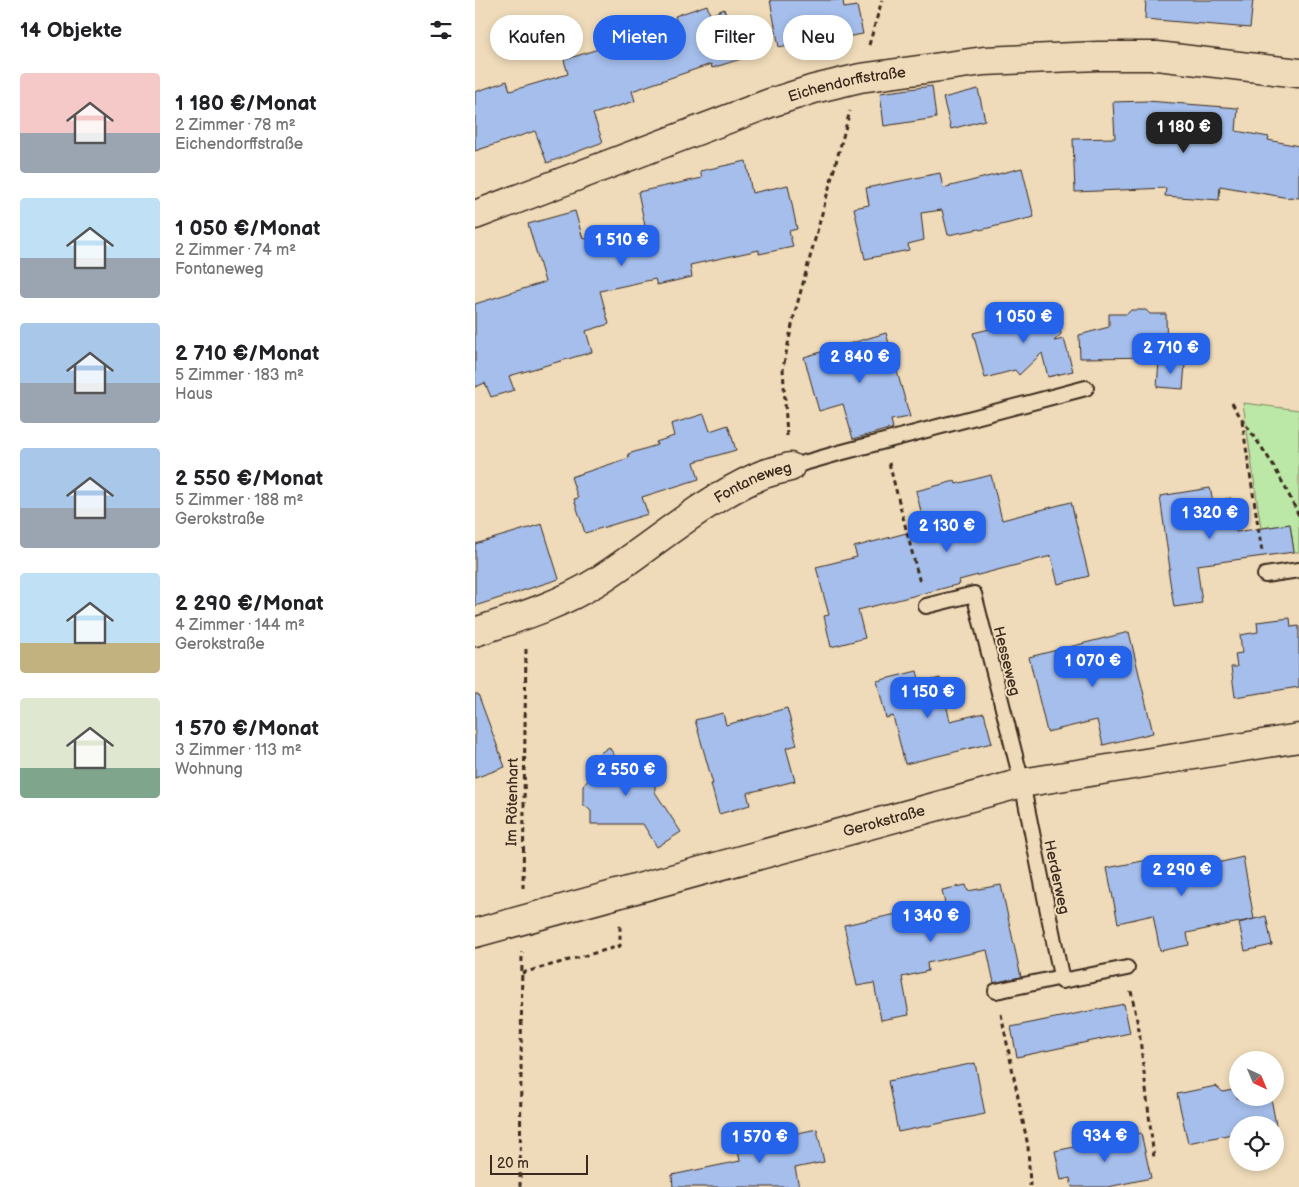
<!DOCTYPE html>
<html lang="de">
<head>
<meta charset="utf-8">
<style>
	body { margin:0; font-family:"Balsamiq Sans",sans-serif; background:#f2f2f2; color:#202124; height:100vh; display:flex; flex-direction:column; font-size:19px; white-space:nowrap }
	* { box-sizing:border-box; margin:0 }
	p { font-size:16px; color:#757577 }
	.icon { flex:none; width:28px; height:28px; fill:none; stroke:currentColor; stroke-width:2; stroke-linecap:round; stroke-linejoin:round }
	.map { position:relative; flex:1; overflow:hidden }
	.drawer { display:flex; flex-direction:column; background:#fff; width:475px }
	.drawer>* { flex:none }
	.banner { position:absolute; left:15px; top:15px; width:475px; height:45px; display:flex; gap:10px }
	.needle { width:32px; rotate:136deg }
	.controls { position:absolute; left:754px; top:1051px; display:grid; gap:10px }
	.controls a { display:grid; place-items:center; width:55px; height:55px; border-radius:50%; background:#fff; box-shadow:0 2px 8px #0003; font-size:25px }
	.scale { position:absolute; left:15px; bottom:12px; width:98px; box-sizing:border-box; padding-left:5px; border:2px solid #3b2a1e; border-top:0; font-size:14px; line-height:18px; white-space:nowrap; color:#3b2a1e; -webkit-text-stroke:4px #efdbb9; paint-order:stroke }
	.price { position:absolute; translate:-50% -42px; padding:0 11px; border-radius:10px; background:#2563eb; color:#fff; font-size:16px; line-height:32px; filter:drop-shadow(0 1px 2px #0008) }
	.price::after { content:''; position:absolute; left:50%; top:30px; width:15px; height:11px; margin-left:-8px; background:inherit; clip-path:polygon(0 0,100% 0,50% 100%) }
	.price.current { background:#222; color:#fff }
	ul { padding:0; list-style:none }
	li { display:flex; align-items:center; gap:15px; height:125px; padding:0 20px }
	li span { display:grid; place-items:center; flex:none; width:140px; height:100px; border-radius:5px; color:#555 }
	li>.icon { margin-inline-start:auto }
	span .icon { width:60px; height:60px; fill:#fffc; stroke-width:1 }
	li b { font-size:21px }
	h2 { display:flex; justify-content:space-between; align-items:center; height:60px; padding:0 20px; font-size:21px }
	.chip { padding:0 18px; border-radius:22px; background:#fff; box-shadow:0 2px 8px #0003; font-size:18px; line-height:45px }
	.chip.current { background:#2563eb; color:#fff }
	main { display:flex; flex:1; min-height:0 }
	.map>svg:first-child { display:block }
</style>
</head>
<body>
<main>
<section class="drawer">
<h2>14 Objekte<svg class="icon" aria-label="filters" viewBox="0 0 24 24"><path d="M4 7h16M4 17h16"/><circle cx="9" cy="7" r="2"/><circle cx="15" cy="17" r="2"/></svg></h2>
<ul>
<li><span style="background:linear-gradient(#f6c9c9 60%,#9aa5b1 0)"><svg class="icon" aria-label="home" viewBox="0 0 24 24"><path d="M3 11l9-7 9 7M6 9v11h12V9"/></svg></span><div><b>1 180 €/Monat</b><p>2 Zimmer · 78 m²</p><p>Eichendorffstraße</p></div></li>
<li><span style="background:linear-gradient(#bfe0f5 60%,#9aa5b1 0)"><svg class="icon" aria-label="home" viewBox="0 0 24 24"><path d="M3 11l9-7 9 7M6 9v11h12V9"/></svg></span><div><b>1 050 €/Monat</b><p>2 Zimmer · 74 m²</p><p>Fontaneweg</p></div></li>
<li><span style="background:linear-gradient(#a9c7e8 60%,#9aa5b1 0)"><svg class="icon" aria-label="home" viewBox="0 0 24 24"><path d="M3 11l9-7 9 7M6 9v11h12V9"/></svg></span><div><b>2 710 €/Monat</b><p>5 Zimmer · 183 m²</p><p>Haus</p></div></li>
<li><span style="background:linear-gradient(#a9c7e8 60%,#9aa5b1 0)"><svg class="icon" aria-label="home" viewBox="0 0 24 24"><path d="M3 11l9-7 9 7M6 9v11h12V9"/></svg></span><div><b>2 550 €/Monat</b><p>5 Zimmer · 188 m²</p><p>Gerokstraße</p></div></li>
<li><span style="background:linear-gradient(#bfe0f5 70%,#c2b280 0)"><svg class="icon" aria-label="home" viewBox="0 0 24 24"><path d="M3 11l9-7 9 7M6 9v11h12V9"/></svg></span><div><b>2 290 €/Monat</b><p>4 Zimmer · 144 m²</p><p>Gerokstraße</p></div></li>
<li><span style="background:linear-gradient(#dfe7d0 70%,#7fa58c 0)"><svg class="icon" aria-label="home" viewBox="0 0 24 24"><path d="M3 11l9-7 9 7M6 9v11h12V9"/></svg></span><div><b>1 570 €/Monat</b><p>3 Zimmer · 113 m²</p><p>Wohnung</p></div></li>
</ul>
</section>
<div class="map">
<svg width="824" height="1187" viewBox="0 0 824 1187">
	<rect width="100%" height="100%" fill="#efdbb9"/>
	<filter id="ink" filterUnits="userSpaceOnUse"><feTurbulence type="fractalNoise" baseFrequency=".02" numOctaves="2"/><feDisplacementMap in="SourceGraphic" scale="10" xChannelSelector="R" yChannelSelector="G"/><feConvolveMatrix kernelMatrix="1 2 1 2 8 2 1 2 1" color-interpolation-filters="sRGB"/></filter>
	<g filter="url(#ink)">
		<polygon fill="#bbe8a6" stroke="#7b8962" points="768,403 824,410 824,552 819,552 815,524 786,528"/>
		<g fill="#a5beeb" stroke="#3b2a1e">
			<polygon points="295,0 368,0 369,8 382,6 388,34 360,39 359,36 304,47"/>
			<polygon points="671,0 778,0 775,28 670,19"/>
			<polygon points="232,5 235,15 249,9 266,59 237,68 236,64 157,91 160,101 118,114 128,142 72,163 60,131 0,151 0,92 32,81 35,91 93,74 89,60 142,43 143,45 203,25 200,16"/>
			<polygon points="457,86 461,118 409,126 405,93"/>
			<polygon points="503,89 510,120 476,129 468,98"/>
			<polygon points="672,101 763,108 761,131 794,137 793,140 824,146 824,198 814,197 814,198 745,186 744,200 690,196 691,188 600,192 598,139 640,138 638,102"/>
			<polygon points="271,161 277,193 313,185 322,229 314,231 318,247 284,254 284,250 215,265 217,277 182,285 180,279 125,291 134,324 111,331 117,352 34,376 39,390 16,397 10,383 0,387 0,304 70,282 53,224 100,211 108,239 170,226 163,192 227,178 225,171"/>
			<polygon points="547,168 559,217 505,230 504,229 473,235 467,210 446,213 449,240 433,244 434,250 390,259 379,208 394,205 391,188 465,173 468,188"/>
			<polygon points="579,306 586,334 579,341 589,339 598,371 573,377 567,353 544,375 540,370 510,378 498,333 523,327 521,321"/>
			<polygon points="656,310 671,310 675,314 691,314 692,357 605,358 604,335 634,327 634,314 652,314"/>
			<polygon points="411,333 435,417 416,420 418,428 378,439 368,404 344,411 329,357"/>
			<polygon points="684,361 710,364 708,389 682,387"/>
			<polygon points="229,414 235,431 253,425 261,450 219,462 224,479 167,497 173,514 110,533 99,499 103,498 96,477 154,458 153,454 182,445 181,442 199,436 196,424"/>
			<polygon points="516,475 527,520 596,502 614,576 583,584 576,556 484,580 485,584 383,610 390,638 356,647 349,616 354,615 341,567 382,557 379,547 450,528 441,491 480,481 481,484"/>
			<polygon points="735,488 738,501 756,498 761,532 815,524 819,552 722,565 727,603 699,607 693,569 695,569 685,496"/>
			<polygon points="67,524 84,579 0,606 0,544"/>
			<polygon points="815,618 816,627 824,626 824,687 760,697 756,667 762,667 760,654 767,653 765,635 783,632 782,622"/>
			<polygon points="654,632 678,733 628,745 622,720 572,732 554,657"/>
			<polygon points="442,671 445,683 465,678 475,721 509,713 517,743 430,764 418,716 411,718 402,681"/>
			<polygon points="0,694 3,694 30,767 0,778"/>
			<polygon points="312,708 322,745 311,748 320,781 272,793 275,805 244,814 236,784 238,784 220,720 248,713 251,725"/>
			<polygon points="134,747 141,758 149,758 159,765 172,765 180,774 180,792 206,832 182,847 168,824 116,824 116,811 108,804 108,786 114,779 115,760"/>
			<polygon points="768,857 779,919 712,933 714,945 685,951 678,915 643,923 632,868 673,860 675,871 732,859 734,865"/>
			<polygon points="491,885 493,891 526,885 546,977 519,983 512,950 452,963 453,971 427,977 434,1015 406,1020 399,983 382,986 369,925 470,904 467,890"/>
			<polygon points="791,916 797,945 770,951 764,923"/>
			<polygon points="649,1004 655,1033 542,1057 536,1027"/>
			<polygon points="500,1063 510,1114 423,1132 413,1081"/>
			<polygon points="741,1086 748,1092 762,1089 762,1098 796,1098 801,1125 762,1125 762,1133 713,1143 702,1094"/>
			<polygon points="342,1129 349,1162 320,1168 324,1187 198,1187 197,1175 265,1161 262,1146"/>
			<polygon points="666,1133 676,1178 633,1187 597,1187 595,1178 586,1180 580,1151"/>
		</g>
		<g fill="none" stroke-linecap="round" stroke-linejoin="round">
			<defs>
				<g id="service">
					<polyline points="315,467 364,453 611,388"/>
					<polyline points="790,575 824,570"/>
					<polyline points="451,606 499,594 547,783 587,981 652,968"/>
					<polyline points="521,991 587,977"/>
				</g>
				<g id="minor">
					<path id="s1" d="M 0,215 L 295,103 L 339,89 L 385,78 L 509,61 L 623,56 L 682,56 L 824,73"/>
					<path id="s2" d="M 0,632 C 42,618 85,605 123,581 C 176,547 224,503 282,477 C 292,472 304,470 315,467"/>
					<path id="s3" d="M 0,933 L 547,783 L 824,738"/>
				</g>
			</defs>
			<use href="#service" stroke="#3b2a1e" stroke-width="18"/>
			<use href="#minor" stroke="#3b2a1e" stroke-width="31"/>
			<g stroke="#3b2a1e" stroke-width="3" stroke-dasharray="5 4" stroke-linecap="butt">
				<polyline points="394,45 407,0"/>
				<path d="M 757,403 C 767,421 780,437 791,454 C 804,474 814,495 824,516"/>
				<polyline points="767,421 787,552"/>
				<polyline points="312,436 308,368 319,316 375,111"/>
				<polyline points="414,463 445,583"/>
				<polyline points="48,888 51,647"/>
				<polyline points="47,973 145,946 145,923"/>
				<polyline points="656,991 664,1030 679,1158"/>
				<polyline points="526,1014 553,1146 555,1186"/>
				<polyline points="45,1187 47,952"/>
			</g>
			<use href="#service" stroke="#efdbb9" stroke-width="14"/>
			<use href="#minor" stroke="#efdbb9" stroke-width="28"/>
		</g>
	</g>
	<g text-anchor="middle" stroke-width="4" stroke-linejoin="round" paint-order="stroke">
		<g font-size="15" fill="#3b2a1e" stroke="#efdbb9">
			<text dy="5" stroke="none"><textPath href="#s1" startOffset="395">Eichendorffstraße</textPath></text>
			<text dy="5" stroke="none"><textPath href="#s2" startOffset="318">Fontaneweg</textPath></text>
			<text transform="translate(532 661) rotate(76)" y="5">Hesseweg</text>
			<text transform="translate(37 802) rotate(-89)" y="5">Im Rötenhart</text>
			<text dy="5" stroke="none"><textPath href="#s3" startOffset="424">Gerokstraße</textPath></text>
			<text transform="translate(582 877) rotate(78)" y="5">Herderweg</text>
		</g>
	</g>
</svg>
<div class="controls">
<a><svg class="needle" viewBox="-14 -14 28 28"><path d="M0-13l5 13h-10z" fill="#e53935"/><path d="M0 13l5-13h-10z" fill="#757577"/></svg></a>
<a><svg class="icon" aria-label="locate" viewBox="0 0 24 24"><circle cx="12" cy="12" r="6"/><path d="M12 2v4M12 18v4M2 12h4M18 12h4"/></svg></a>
</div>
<div class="scale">20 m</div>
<b class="price current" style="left:709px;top:154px">1 180 €</b>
<b class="price" style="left:147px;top:267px">1 510 €</b>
<b class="price" style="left:549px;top:344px">1 050 €</b>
<b class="price" style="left:696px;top:375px">2 710 €</b>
<b class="price" style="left:385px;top:384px">2 840 €</b>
<b class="price" style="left:735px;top:540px">1 320 €</b>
<b class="price" style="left:472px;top:553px">2 130 €</b>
<b class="price" style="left:618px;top:688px">1 070 €</b>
<b class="price" style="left:453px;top:719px">1 150 €</b>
<b class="price" style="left:151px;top:797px">2 550 €</b>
<b class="price" style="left:707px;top:897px">2 290 €</b>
<b class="price" style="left:456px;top:943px">1 340 €</b>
<b class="price" style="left:630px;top:1163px">934 €</b>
<b class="price" style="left:285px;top:1164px">1 570 €</b>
<div class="banner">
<a class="chip">Kaufen</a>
<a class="chip current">Mieten</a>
<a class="chip">Filter</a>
<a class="chip">Neu</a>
</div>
</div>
</main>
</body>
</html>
